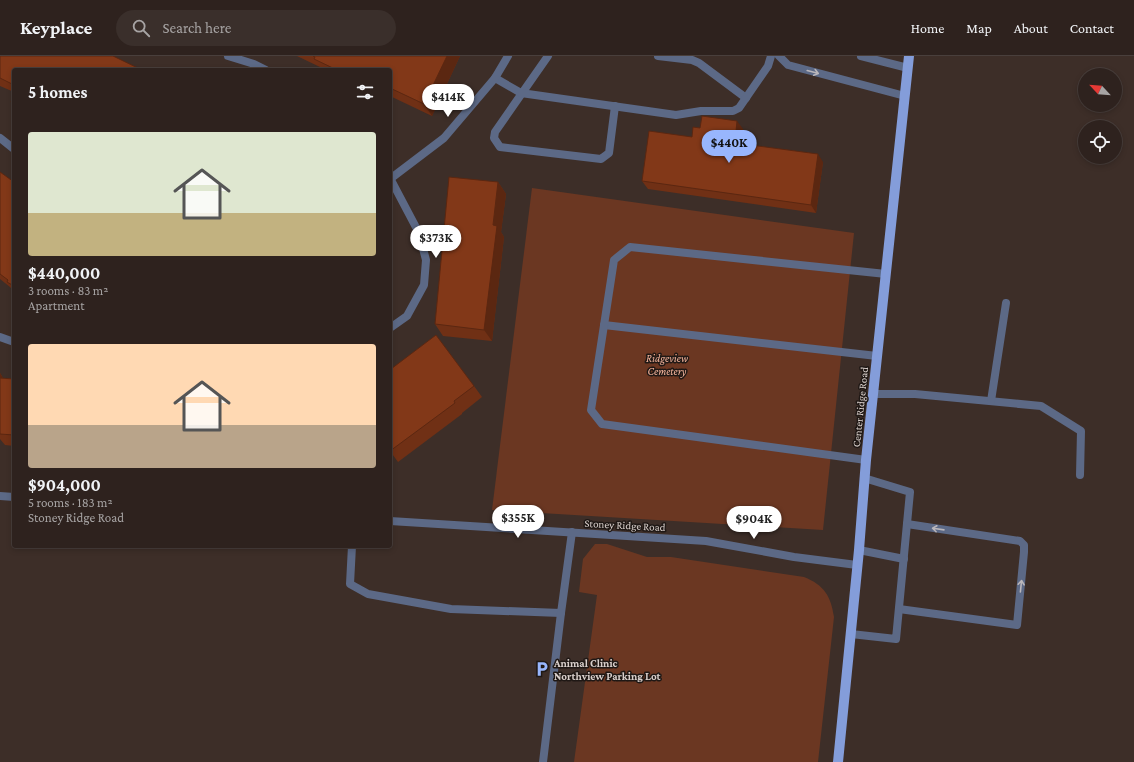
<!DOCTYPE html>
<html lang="en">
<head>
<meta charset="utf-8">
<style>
	body { margin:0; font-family:"Crimson Pro",serif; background:#3a2f2b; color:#f1f3f6; height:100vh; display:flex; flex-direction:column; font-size:15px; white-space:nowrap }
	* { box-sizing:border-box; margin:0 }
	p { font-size:13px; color:#a7a4a4 }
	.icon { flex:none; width:22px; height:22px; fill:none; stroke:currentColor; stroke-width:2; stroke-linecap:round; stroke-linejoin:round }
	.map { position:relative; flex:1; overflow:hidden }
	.drawer { position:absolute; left:12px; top:12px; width:380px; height:480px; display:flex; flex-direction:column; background:#2e221e; border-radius:4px; box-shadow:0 2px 6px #0003,0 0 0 1px #493f3c }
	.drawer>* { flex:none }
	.needle { width:26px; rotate:296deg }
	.controls { position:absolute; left:1078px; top:12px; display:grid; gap:8px }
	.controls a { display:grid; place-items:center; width:44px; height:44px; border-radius:50%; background:#2e221e; box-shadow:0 2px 6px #0003,0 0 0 1px #493f3c; font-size:20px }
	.price { position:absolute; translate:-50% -34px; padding:0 9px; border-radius:14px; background:#fff; color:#222; font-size:13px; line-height:26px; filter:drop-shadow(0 1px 2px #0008) }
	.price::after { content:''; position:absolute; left:50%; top:24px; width:12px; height:9px; margin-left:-6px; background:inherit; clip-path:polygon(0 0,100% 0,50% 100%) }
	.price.selected { background:#98b6fd; color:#111 }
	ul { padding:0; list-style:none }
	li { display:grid; align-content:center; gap:8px; height:212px; padding:0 16px }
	li span { display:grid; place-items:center; height:124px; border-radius:4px; color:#555 }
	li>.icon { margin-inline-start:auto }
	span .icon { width:72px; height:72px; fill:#fffc; stroke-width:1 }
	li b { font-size:17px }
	h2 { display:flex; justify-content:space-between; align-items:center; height:48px; padding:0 16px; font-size:17px }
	header { display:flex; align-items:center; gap:24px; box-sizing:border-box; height:56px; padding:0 20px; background:#2e221e; border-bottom:1px solid #493f3c }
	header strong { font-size:19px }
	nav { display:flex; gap:22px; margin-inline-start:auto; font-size:14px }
	.search { width:280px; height:36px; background:#3a2f2b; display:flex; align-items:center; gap:10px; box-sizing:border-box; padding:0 14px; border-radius:22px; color:#a7a4a4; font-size:15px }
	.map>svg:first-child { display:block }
</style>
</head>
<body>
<header>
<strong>Keyplace</strong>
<div class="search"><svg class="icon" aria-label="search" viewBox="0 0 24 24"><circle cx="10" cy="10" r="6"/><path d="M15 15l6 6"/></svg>Search here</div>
<nav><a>Home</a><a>Map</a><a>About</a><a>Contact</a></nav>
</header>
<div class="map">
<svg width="1134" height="706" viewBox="0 0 1134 706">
	<rect width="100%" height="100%" fill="#3d2e28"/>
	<g fill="#6b3722">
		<polygon points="532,132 854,177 823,474 492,454"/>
		<path d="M 595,488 L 607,488 L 647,501 L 671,501 L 804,521 C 824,529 831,540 834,561 L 818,706 L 574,706 L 597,539 L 579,536 L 583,503 Z"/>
	</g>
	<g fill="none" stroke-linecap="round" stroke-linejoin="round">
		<g stroke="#5c6986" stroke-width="8">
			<polyline points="548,0 495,76 494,82 500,91 601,103 609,97 615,50"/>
			<polyline points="658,0 692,4 699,7 746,42"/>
			<polyline points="495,22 521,37 676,59 701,55 733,55 739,52 768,10 771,0"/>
			<polyline points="604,269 877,300"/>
			<polyline points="874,338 915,338 1041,350 1081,375 1080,419"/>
			<polyline points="991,345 1006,247"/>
			<polyline points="866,404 602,368 591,354 614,204 630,191 886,218"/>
			<polyline points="352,490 350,528 368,538 451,553 561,557 572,476"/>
			<polyline points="859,494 904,503"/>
			<polyline points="899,553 1017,569 1024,496 1024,489 1020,485 907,468"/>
			<polyline points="851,578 896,583 910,436 864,422"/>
			<polyline points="543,706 561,557"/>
		</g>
		<g stroke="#5c6986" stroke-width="8">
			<polyline points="228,0 254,8 266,14"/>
			<polyline points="779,0 788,9 905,40"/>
			<polyline points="861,0 908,12"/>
			<polyline points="0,82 14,93"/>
			<polyline points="390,122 419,177 426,204 424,229 407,260 390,272"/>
			<polyline points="390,123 444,82 495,22 508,0"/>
			<polyline points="0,281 14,286"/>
		</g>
		<g stroke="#5c6986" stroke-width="8">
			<polyline points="0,440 14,441"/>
			<polyline points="390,465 706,485 794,501 857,509"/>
		</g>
		<polyline stroke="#849dda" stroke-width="10" points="838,706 859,494 866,404 909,0"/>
	</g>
	<g fill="#703015">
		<polygon points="0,0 14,14 14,36 0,30"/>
		<polygon points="297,0 460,0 432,60 390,40 390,14 322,14 320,11"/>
		<polygon points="743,73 743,76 750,85 750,89 823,106 816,157 648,133 642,125 692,81"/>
		<polygon points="0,116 14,126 14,236 10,231 0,223"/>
		<polygon points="498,126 506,138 501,176 504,181 492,285 443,280 435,268"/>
		<polygon points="390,312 391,313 474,330 482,341 462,357 462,358 398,406 390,395"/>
		<polygon points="0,317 3,322 14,323 14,390 5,389 0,383"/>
	</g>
	<g fill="#5b2711">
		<polygon points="447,0 460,0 432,60 424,48"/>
		<polygon points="737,65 743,73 742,84 736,75"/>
		<polygon points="744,77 750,85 749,96 743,88"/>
		<polygon points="818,98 823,106 816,157 811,149"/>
		<polygon points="498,126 506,138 501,176 504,181 492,285 484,274 493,169"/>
		<polygon points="0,317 3,322 3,333 0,329"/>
	</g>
	<g fill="#823818" stroke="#5b2711">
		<polygon points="0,0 113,0 142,14 14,14 14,29 0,22"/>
		<polygon points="313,0 447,0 424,48 390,32 390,14 337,14 314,3 315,1"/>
		<polygon points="14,39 14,48 11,46"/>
		<polygon points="702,60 737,65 736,75 744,77 743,88 818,98 811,149 642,125 649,75 692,81 693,71 700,72"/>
		<polygon points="0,116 14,126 14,230 7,226 8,224 0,218"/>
		<polygon points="449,121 498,126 493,169 497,170 484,274 435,268"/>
		<polygon points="436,279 474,330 454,345 455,347 390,395 390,312 391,313"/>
		<polygon points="0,322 14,323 14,379 0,378"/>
	</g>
	<defs><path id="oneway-shaft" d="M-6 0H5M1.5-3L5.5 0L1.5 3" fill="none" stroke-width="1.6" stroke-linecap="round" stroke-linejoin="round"/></defs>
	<g stroke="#bab6ba">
		<use href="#oneway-shaft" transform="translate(813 16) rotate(15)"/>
		<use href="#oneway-shaft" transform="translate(938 473) rotate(-172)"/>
		<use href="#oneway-shaft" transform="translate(1021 530) rotate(-84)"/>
	</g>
	<defs>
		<symbol id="parking-bare" viewBox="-9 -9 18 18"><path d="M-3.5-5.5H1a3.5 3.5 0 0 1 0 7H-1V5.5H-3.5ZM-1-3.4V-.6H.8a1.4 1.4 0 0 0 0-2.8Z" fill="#98b6fd" stroke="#1f1815" stroke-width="2.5" paint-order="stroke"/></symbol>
	</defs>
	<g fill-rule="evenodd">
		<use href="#parking-bare" x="531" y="602" width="22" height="22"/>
	</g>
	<g text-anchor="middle" stroke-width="3" stroke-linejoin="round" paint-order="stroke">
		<g font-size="11" font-style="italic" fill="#f8b69d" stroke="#1f1815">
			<text x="667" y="306">Ridgeview<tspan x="667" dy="13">Cemetery</tspan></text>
		</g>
		<g font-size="11" fill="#dad0cc" stroke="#1f1815">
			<text transform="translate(860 351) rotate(-84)" y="4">Center Ridge Road</text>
			<text transform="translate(625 469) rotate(3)" y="4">Stoney Ridge Road</text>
		</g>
		<g font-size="11" font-weight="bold" fill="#dad0cc" stroke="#1f1815" text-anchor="start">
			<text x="554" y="611">Animal Clinic<tspan x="554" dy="13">Northview Parking Lot</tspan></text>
		</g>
	</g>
</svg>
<div class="controls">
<a><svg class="needle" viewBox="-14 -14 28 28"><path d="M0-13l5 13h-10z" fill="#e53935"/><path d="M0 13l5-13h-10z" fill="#a7a4a4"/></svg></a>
<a><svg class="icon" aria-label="locate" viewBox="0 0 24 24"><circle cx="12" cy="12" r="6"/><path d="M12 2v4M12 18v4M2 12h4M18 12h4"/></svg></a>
</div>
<b class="price" style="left:448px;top:62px">$414K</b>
<b class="price selected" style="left:729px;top:108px">$440K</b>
<b class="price" style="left:436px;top:203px">$373K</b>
<b class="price" style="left:518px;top:483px">$355K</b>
<b class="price" style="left:754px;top:484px">$904K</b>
<section class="drawer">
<h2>5 homes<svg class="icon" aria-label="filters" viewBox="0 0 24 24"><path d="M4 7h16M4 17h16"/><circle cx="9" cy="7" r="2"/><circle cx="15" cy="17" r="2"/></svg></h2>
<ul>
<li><span style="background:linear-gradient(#dfe7d0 65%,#c2b280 0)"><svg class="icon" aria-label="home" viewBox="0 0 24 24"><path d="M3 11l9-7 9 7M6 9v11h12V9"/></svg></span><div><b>$440,000</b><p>3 rooms · 83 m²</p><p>Apartment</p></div></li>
<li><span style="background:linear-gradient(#ffd9b3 65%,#b9a48a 0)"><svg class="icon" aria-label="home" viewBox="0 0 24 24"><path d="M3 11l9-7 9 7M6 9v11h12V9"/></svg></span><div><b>$904,000</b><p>5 rooms · 183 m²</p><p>Stoney Ridge Road</p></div></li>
</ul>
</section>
</div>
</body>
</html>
